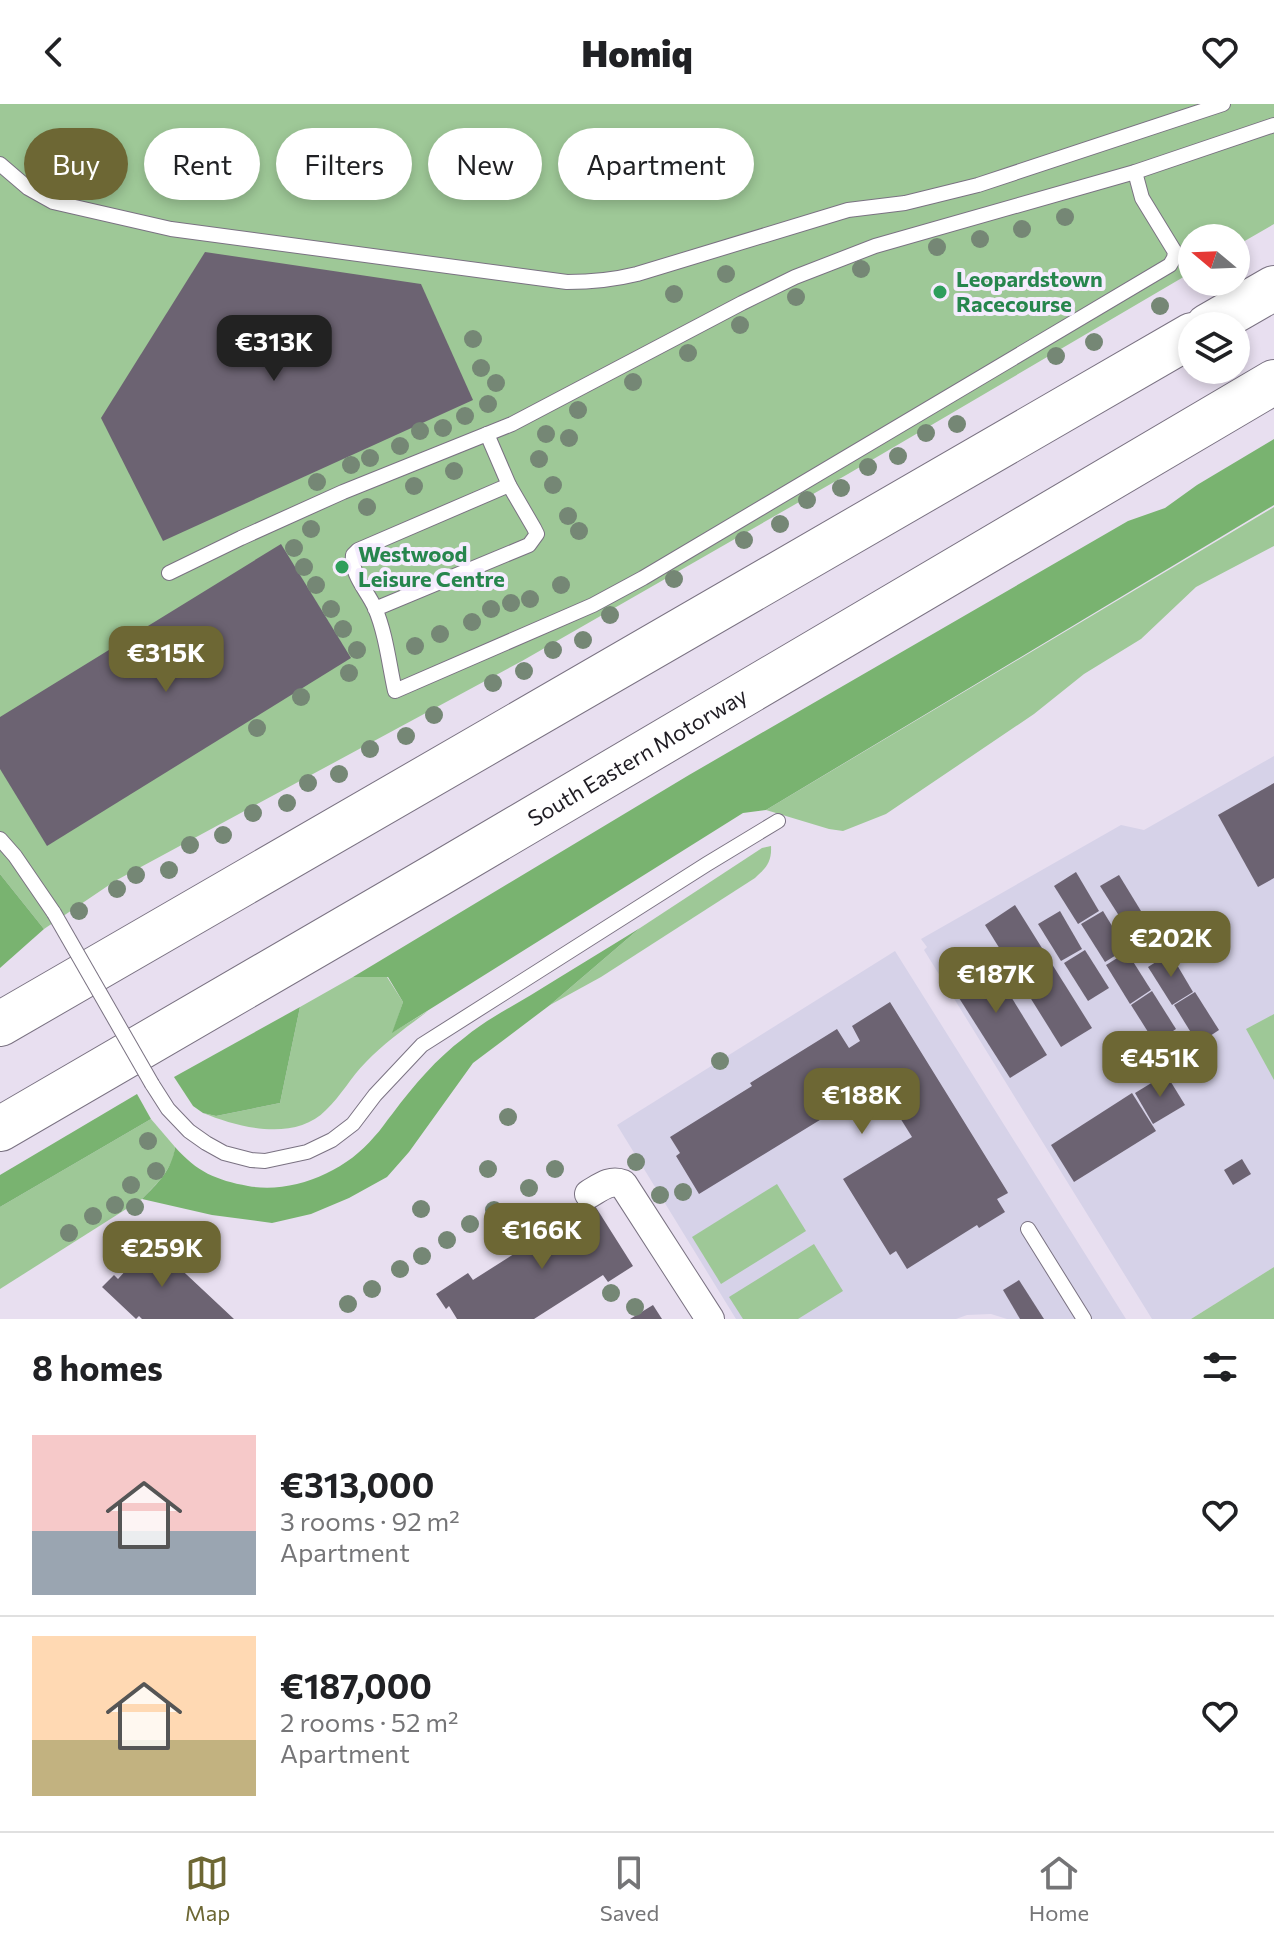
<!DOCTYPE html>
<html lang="en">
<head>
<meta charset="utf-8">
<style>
	body { margin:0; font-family:Commissioner,sans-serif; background:#f6f6f6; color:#202124; height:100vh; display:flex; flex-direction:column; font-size:30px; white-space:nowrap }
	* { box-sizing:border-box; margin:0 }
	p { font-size:26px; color:#757577 }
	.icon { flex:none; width:44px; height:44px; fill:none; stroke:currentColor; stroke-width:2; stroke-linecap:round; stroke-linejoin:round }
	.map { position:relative; height:1215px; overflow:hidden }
	.details { display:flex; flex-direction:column; background:#fff; flex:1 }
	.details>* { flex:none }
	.banner { position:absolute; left:24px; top:24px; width:800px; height:72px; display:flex; gap:16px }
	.needle { width:52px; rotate:289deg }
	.controls { position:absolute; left:1178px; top:120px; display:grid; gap:16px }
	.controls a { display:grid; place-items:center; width:72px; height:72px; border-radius:50%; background:#fff; box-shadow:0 4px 12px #0003; font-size:40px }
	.price { position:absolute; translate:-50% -68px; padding:0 18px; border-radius:16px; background:#6d6734; color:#fff; font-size:26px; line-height:52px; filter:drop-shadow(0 2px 4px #0008) }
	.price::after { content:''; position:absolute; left:50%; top:48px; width:24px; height:18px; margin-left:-12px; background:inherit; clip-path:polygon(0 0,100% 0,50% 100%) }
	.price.on { background:#222; color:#fff }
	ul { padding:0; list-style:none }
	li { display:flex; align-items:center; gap:24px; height:200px; padding:0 32px }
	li+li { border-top:2px solid #e0e0e0 }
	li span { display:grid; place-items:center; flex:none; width:224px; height:160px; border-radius:0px; color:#555 }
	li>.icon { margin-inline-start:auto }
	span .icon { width:96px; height:96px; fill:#fffc; stroke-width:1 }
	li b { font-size:34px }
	h2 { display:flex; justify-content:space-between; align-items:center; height:96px; padding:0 32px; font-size:34px }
	.pill { padding:0 28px; border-radius:36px; background:#fff; box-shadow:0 4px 12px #0003; font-size:28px; line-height:72px }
	.pill.on { background:#6d6734; color:#fff }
	header { display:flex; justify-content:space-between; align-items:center; height:104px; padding:0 32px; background:#fff; font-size:36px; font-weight:800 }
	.dock { display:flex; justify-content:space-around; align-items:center; height:112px; border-top:2px solid #e0e0e0; background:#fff; font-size:22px; color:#757577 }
	.dock a { display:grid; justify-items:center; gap:4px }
	.dock .on { color:#6d6734 }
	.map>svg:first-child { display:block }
</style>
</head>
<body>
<header><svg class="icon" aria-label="back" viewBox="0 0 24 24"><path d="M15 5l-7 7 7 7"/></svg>Homiq<svg class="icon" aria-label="heart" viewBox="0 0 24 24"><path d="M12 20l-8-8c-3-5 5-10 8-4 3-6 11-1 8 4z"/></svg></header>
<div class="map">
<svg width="1274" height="1215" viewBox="0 0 1274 1215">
	<rect width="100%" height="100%" fill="#e8dff0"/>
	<g fill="#d6d2e8">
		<polygon points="1274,652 1274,1163 1191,1215 1152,1215 924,846 927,843 921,835 1121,721 1144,726"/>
		<polygon points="895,847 1126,1215 1007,1215 991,1210 967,1211 956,1215 736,1215 617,1021"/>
	</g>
	<g fill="#9ec897">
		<polygon points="0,0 1274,0 1274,120 1236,142 1236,134 1192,134 1192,168 848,370 522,557 115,777 44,825 0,770"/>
		<polygon points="1274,403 1274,442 1196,483 1141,535 1084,570 1034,610 886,710 843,727 829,725 766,706"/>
		<path d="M 771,742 C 772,758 766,764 755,774 L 601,873 L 550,901 L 640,824 L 762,744 Z"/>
		<path d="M 353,873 L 387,873 L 403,898 L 393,928 L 428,907 C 407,923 384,939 366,958 C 351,973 341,992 326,1006 C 295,1038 240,1024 203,1009 L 216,1012 L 280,999 L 300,903 Z"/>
		<polygon points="1274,910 1274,976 1246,925"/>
		<polygon points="151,1015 175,1043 173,1056 162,1074 142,1095 0,1185 0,1103"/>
		<polygon points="777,1080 806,1127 721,1180 692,1133"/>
		<polygon points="814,1140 843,1187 798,1215 743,1215 729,1193"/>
		<polygon points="1274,1163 1274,1215 1191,1215"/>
	</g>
	<g fill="#79b370">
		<polygon points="1274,335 1274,401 766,706 743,709 392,929 403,898 388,873 353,873 689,671 1128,417 1165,404 1197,381"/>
		<polygon points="0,770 44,825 0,864"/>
		<path d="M 640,824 L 550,901 L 473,959 L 409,1048 L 387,1073 L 349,1094 L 311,1110 L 272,1119 L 212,1111 L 142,1095 C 158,1079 172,1066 175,1043 C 197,1068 216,1076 248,1082 C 293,1090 345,1068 374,1033 C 381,1026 386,1017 393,1009 C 414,981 436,955 464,934 C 484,917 508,905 531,891 C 567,869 604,846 640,824 Z"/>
		<polygon points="300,903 280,999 216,1012 203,1009 193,1002 174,973"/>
		<polygon points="137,990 151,1015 0,1103 0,1071"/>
	</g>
	<g fill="#6c6372">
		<polygon points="205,148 421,180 473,296 163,437 101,314"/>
		<polygon points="281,440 351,554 47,742 0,665 0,613"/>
		<polygon points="1274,679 1274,774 1258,783 1218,711"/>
		<polygon points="1076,768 1099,807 1078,820 1054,782"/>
		<polygon points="1119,771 1141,807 1123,818 1100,782"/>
		<polygon points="1015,801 1092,924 1061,943 985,821"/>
		<polygon points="1060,807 1082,845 1061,857 1038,820"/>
		<polygon points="1103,807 1126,845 1105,858 1081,820"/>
		<polygon points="1145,810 1168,845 1148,858 1125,823"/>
		<polygon points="1085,846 1109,884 1088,897 1064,859"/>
		<polygon points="1127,848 1151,886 1130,900 1106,861"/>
		<polygon points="984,849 1047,951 1010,974 945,872"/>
		<polygon points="1170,849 1193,888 1172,901 1148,863"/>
		<polygon points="1152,887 1176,925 1155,939 1131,901"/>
		<polygon points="1195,888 1219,926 1198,940 1174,901"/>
		<polygon points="890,898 1007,1087 1008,1089 997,1095 1005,1108 979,1124 977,1121 907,1165 896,1147 890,1151 843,1075 912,1033 882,985 888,981 885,976 699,1090 676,1052 680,1049 670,1033 752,982 750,979 837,925 849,944 860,937 852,922"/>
		<polygon points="1166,970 1185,1001 1153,1020 1135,989"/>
		<polygon points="1132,989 1156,1027 1074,1078 1051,1041"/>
		<polygon points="1242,1055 1251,1070 1233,1081 1224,1066"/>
		<polygon points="590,1094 633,1162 608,1178 603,1171 534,1215 457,1215 449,1202 446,1205 436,1190 468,1169 473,1176 558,1122 555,1117"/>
		<polygon points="158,1131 178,1149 171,1156 234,1215 142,1215 139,1212 136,1215 102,1183 114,1171 118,1175"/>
		<polygon points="1019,1176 1044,1215 1020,1215 1003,1186"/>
		<polygon points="653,1201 662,1215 630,1215"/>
	</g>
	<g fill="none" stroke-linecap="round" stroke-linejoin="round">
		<defs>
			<g id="lane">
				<path d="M 0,60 L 28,84 L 53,98 L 171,125 L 567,178 C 592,178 613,176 637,170 L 848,106 L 905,99 L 978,81 L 1223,0"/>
				<polyline points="487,330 509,381"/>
				<polyline points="169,469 241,434 343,388 512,320 742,199 795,173 875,142 1135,68 1274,21"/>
				<path d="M 375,505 L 529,441 L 537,430 L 534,424 L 509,381 L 358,446 L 353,451 C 351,472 367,486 375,504 C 386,530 389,560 395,587 L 593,501 L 643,474 L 1170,161 L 1174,154 L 1175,148 L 1142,94 L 1135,68"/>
				<polyline points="0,735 15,752 54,809"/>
				<polyline points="152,980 168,1005 189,1027 206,1039 224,1049 251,1056 265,1057 307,1048 332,1036 353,1020 375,991 422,941 707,760 778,717"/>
				<polyline points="1028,1125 1084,1215"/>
			</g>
			<path id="street" d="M 589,1090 C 601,1083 610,1075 623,1080 L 710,1215"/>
			<g id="highway">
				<polyline points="1208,222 1274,184"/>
				<polyline points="0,920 1192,231"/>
				<path id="s1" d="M 0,1025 L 437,771 L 1274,278"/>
			</g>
		</defs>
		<use href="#lane" stroke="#7a7282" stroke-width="16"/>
		<use href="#street" stroke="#7a7282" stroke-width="30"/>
		<use href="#highway" stroke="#7a7282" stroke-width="46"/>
		<use href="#lane" stroke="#fff" stroke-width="14"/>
		<use href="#street" stroke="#fff" stroke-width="28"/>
		<use href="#highway" stroke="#fff" stroke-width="44"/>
		<defs>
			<polyline id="lane-bridge" points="54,809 152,980"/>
		</defs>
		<use href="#lane-bridge" stroke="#7a7282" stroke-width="16" stroke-linecap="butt"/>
		<use href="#lane-bridge" stroke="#fff" stroke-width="14"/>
	</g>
	<g fill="#758775">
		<circle cx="1065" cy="113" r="9"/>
		<circle cx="1022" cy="125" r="9"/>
		<circle cx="980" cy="135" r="9"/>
		<circle cx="937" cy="143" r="9"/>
		<circle cx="861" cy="165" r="9"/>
		<circle cx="726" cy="170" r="9"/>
		<circle cx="674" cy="190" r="9"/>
		<circle cx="796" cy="193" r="9"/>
		<circle cx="1160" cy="202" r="9"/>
		<circle cx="740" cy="221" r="9"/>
		<circle cx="473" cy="235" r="9"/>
		<circle cx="1094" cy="238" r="9"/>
		<circle cx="688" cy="249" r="9"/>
		<circle cx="1056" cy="252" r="9"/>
		<circle cx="481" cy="264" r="9"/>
		<circle cx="633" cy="278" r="9"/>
		<circle cx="496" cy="279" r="9"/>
		<circle cx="488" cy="300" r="9"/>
		<circle cx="578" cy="306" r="9"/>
		<circle cx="465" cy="312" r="9"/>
		<circle cx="957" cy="320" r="9"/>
		<circle cx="443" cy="324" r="9"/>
		<circle cx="420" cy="327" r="9"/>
		<circle cx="926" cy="329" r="9"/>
		<circle cx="546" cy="330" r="9"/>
		<circle cx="569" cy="334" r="9"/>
		<circle cx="400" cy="342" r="9"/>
		<circle cx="898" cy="352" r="9"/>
		<circle cx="370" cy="354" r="9"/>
		<circle cx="539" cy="355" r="9"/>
		<circle cx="351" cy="361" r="9"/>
		<circle cx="868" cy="363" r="9"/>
		<circle cx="454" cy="367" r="9"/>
		<circle cx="317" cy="378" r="9"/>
		<circle cx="553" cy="381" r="9"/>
		<circle cx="414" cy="382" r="9"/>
		<circle cx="841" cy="384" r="9"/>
		<circle cx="807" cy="396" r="9"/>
		<circle cx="367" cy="403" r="9"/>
		<circle cx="568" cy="412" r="9"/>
		<circle cx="780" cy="420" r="9"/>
		<circle cx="311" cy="425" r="9"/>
		<circle cx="579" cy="427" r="9"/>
		<circle cx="744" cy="436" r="9"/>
		<circle cx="294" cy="444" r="9"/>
		<circle cx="304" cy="463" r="9"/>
		<circle cx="674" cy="475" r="9"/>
		<circle cx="316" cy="481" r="9"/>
		<circle cx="561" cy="481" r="9"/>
		<circle cx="530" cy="495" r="9"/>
		<circle cx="511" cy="499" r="9"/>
		<circle cx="331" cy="505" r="9"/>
		<circle cx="491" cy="505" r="9"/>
		<circle cx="610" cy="511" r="9"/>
		<circle cx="472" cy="518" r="9"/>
		<circle cx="343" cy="525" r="9"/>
		<circle cx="440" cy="530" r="9"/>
		<circle cx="583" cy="536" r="9"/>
		<circle cx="415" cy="542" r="9"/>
		<circle cx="357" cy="546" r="9"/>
		<circle cx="553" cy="546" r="9"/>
		<circle cx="524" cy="567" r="9"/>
		<circle cx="349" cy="569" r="9"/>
		<circle cx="493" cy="579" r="9"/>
		<circle cx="301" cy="593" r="9"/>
		<circle cx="434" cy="611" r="9"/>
		<circle cx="257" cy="624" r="9"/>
		<circle cx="406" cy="632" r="9"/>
		<circle cx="370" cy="645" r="9"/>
		<circle cx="339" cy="670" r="9"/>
		<circle cx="308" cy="679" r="9"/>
		<circle cx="287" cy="699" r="9"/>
		<circle cx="253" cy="709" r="9"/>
		<circle cx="223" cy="731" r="9"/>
		<circle cx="190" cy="741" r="9"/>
		<circle cx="169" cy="766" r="9"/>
		<circle cx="136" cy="771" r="9"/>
		<circle cx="117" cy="785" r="9"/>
		<circle cx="79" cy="807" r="9"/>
		<circle cx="720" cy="957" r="9"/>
		<circle cx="508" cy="1013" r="9"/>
		<circle cx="148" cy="1037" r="9"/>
		<circle cx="636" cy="1058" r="9"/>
		<circle cx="488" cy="1065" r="9"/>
		<circle cx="555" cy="1065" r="9"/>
		<circle cx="156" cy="1067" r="9"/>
		<circle cx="131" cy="1081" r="9"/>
		<circle cx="529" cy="1084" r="9"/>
		<circle cx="683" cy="1088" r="9"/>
		<circle cx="660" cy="1091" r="9"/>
		<circle cx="115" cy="1101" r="9"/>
		<circle cx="135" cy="1103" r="9"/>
		<circle cx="421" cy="1105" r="9"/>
		<circle cx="494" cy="1106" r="9"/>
		<circle cx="93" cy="1112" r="9"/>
		<circle cx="470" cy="1120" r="9"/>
		<circle cx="69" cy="1129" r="9"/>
		<circle cx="447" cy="1136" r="9"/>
		<circle cx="422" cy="1152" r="9"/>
		<circle cx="400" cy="1165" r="9"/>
		<circle cx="372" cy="1185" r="9"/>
		<circle cx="611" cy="1189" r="9"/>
		<circle cx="348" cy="1200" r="9"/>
		<circle cx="635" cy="1203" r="9"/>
	</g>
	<g fill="#2e9e5b" stroke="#f5ecfe" stroke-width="3">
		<circle cx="940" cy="188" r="8"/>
		<circle cx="342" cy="463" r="8"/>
	</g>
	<g text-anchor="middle" stroke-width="8" stroke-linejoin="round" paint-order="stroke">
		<g font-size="22" font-weight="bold" fill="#27864d" stroke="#f5ecfe" text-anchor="start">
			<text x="956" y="183">Leopardstown<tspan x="956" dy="25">Racecourse</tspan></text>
			<text x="358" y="458">Westwood<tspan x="358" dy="25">Leisure Centre</tspan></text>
		</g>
		<g font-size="22" fill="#1f1c23" stroke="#f5ecfe">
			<text dy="8" stroke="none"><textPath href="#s1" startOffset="738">South Eastern Motorway</textPath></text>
		</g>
	</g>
</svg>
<div class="controls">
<a><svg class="needle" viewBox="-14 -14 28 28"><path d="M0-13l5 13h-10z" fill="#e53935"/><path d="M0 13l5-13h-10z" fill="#757577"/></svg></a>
<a><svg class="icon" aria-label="layers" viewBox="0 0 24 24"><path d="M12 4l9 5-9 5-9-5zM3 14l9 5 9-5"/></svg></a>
</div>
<b class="price on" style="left:274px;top:279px">€313K</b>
<b class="price" style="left:166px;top:590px">€315K</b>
<b class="price" style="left:1171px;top:875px">€202K</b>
<b class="price" style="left:996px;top:911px">€187K</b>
<b class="price" style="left:1160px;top:995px">€451K</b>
<b class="price" style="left:862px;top:1032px">€188K</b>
<b class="price" style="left:542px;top:1167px">€166K</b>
<b class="price" style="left:162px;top:1185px">€259K</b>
<div class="banner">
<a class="pill on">Buy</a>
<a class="pill">Rent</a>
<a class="pill">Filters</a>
<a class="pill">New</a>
<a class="pill">Apartment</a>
</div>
</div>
<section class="details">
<h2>8 homes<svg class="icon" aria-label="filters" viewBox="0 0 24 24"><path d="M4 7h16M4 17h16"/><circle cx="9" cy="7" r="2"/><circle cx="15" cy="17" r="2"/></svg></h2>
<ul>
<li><span style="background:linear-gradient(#f6c9c9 60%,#9aa5b1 0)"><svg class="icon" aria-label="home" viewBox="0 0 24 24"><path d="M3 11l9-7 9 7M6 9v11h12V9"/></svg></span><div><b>€313,000</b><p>3 rooms · 92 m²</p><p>Apartment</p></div><svg class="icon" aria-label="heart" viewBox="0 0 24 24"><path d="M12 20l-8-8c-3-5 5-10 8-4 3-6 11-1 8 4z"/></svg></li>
<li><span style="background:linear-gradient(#ffd9b3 65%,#c2b280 0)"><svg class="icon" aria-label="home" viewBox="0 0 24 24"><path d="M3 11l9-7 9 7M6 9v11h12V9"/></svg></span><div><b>€187,000</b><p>2 rooms · 52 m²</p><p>Apartment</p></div><svg class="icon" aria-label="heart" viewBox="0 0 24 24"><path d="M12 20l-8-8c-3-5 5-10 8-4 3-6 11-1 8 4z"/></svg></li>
</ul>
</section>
<nav class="dock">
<a class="on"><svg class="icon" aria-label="map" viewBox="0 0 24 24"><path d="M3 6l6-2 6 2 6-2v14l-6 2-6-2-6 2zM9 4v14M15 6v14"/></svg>Map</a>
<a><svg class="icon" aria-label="saved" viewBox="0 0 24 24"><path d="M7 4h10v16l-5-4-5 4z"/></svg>Saved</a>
<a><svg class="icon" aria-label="home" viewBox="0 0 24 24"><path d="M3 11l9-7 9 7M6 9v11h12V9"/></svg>Home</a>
</nav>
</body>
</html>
